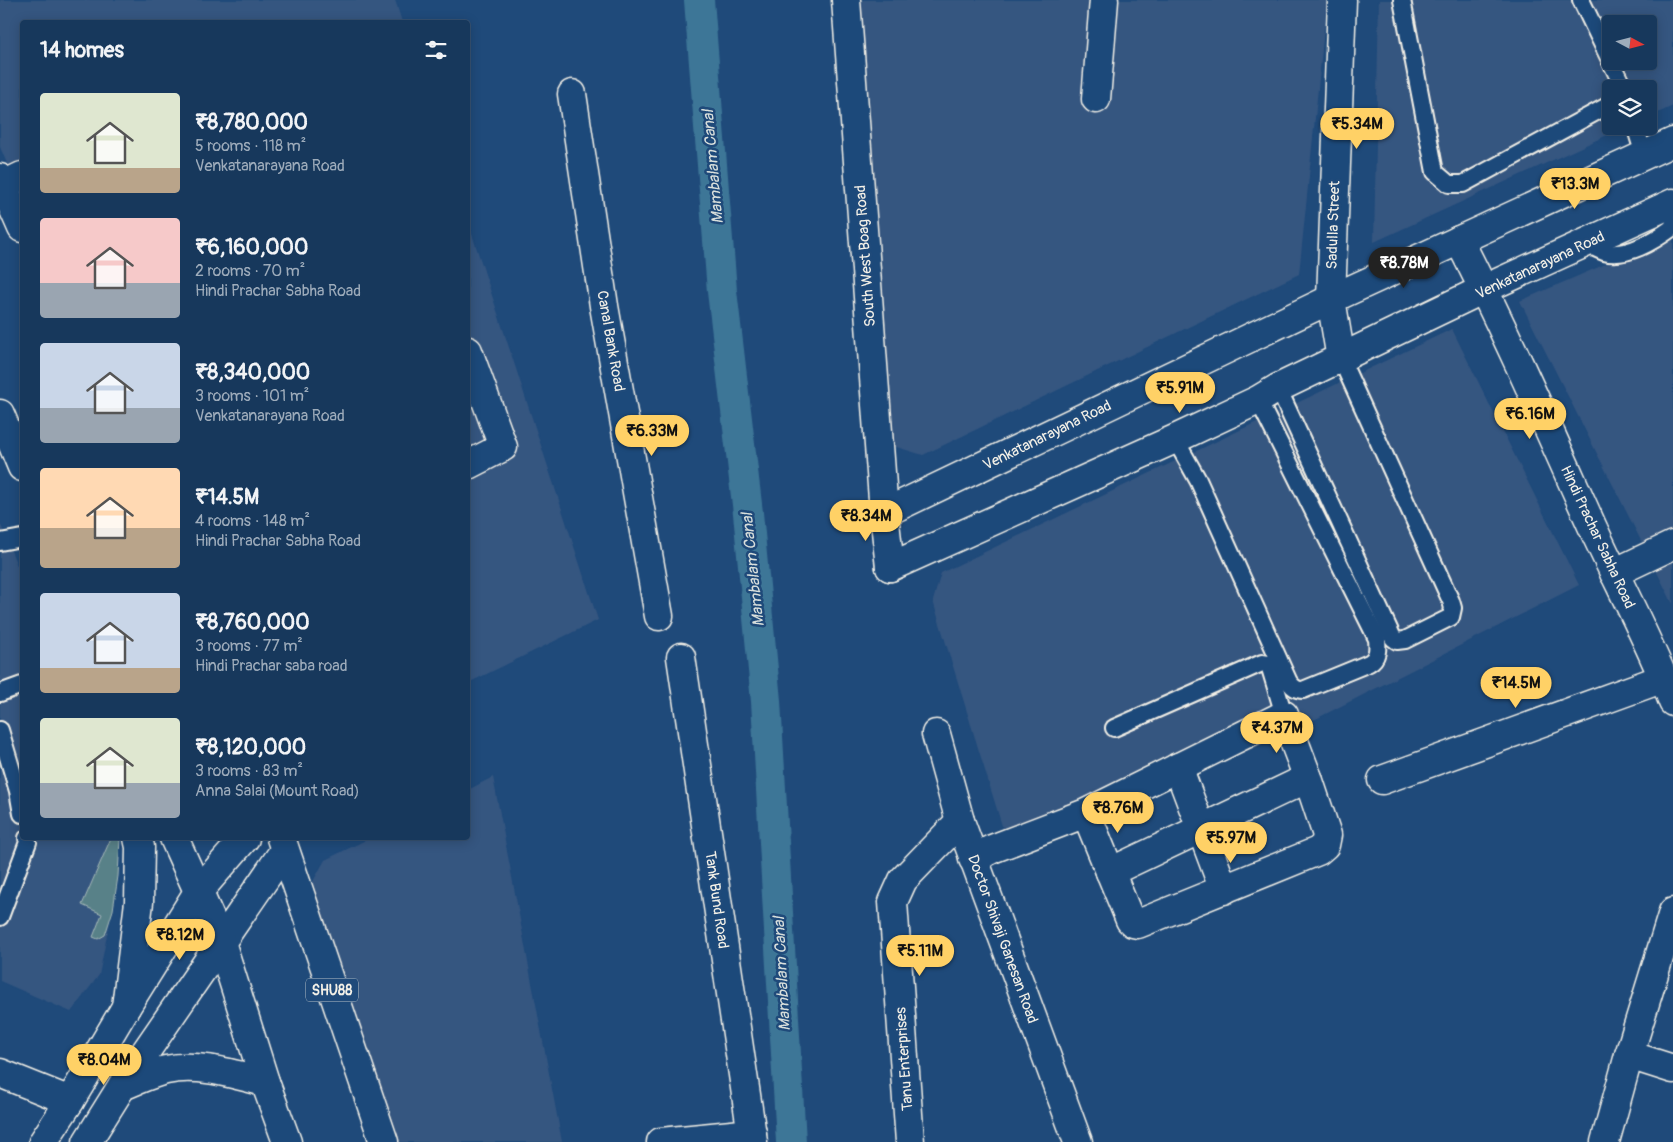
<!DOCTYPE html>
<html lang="en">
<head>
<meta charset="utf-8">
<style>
	body { margin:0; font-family:Pangolin,sans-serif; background:#244365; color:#f1f3f6; height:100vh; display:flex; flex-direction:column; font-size:19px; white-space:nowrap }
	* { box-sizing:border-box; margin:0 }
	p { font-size:16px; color:#9eacbb }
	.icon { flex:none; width:28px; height:28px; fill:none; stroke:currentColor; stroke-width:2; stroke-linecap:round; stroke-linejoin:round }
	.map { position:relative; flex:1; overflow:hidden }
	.drawer { position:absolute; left:20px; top:20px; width:450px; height:820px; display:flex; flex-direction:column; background:#17385c; border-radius:5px; box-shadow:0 2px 12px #0003,0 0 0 1px #365272 }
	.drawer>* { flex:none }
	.needle { width:32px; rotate:97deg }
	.tools { position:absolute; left:1602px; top:15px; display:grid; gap:10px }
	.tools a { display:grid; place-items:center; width:55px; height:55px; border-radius:5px; background:#17385c; box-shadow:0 2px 12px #0003,0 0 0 1px #365272; font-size:25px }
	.price { position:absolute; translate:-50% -42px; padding:0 11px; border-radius:18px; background:#ffd166; color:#111; font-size:16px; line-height:32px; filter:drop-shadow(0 1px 2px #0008) }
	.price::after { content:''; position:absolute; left:50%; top:30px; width:15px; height:11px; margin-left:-8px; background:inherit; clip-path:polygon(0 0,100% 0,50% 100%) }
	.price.on { background:#222; color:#fff }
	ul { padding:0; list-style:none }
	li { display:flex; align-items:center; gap:15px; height:125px; padding:0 20px }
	li span { display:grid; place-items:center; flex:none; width:140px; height:100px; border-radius:5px; color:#555 }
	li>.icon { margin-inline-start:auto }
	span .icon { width:60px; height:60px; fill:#fffc; stroke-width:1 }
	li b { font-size:21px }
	h2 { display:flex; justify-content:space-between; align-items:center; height:60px; padding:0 20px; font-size:21px }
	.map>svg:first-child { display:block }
</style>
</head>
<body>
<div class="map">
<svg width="1673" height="1142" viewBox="0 0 1673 1142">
	<rect width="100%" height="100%" fill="#1f4a7a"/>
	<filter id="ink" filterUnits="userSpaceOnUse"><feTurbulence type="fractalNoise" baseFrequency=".02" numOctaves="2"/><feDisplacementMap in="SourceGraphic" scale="10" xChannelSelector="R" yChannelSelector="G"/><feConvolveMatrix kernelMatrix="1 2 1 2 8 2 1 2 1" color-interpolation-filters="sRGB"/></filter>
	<g filter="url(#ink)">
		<g fill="#365680" fill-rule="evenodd">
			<polygon points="0,0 395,0 402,22 22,22 22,199 0,147"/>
			<polygon points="839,0 1327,0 1299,274 923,455 890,445"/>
			<path d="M 1379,0 L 1673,0 L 1673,106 L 1649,117 L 1649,89 L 1611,89 L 1611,126 L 1627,126 L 1374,242 ZM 1611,24 L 1649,24 L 1649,61 L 1611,61 Z"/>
			<polygon points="468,222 598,620 468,683"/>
			<polygon points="1673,235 1673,604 1520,301"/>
			<polygon points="1452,329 1579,585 1292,731 1011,855 933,601 941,573"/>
			<polygon points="0,523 22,578 22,838 112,838 115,895 99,975 71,1012 0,981"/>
			<polygon points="493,777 562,1142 387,1142 311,918 311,885 325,860 370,838 468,838 468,790"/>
		</g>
		<polygon fill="#598188" stroke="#a6b9b8" points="111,838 120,838 118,876 113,910 105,935 98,939 93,937 102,914 82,905"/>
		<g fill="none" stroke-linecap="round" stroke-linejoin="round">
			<polyline stroke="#3e7697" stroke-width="30" points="699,0 722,291 748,513 766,701 791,1142"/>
			<defs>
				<g id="service">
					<polyline points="1402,0 1435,172 1449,184 1463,184 1611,104"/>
					<polyline points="1581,0 1624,89"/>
					<polyline points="1635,126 1644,155"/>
					<path d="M 1586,243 C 1591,246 1598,250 1604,252 C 1627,258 1654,241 1672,228 L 1673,225"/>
					<polyline points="1278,388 1393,638 1397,641 1405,640 1451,617 1453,608 1451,601 1341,359"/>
					<path d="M 1175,439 L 1198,480 L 1289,682 C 1293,687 1296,690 1303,690 L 1369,663 C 1378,658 1378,649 1377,639 L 1258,400"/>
					<polyline points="0,542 22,538"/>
					<polyline points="0,693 22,685"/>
					<polyline points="1114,728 1262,663 1268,664 1270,668 1284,715"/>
					<polyline points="0,730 18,791 22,814"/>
					<polyline points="0,917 28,842 27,838"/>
				</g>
				<g id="minor">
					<polyline points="572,94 604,306 659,616"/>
					<polyline points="1096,99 1104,0"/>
					<polyline points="3,185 22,176"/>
					<polyline points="468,351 503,447 468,465"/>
					<polyline points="1614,573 1673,545"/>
					<polyline points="681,657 753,1142"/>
					<polyline points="936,734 960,821 1078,1142"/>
					<polyline points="1178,767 1224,890"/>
					<polyline points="1382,780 1664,678"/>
					<polyline points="973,859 992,849 1086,813 1284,715 1308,778 1327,835 1325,845 1318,851 1138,924 1133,923 1130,920 1086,813"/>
					<polyline points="1110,872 1308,778"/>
					<polyline points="1629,1055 1673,1069"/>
					<polyline points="661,1142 752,1133"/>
					<polyline points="910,1142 893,902 903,880 960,821"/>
				</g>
				<g id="tertiary">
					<polyline points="846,0 884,513 890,567"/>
					<path d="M 1459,240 C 1507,334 1549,430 1592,526 C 1619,585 1650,642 1673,702"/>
					<polyline points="1341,359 1331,299 1342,0"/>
					<polyline points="0,1073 70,1101"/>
					<polyline points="1605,1142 1629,1055 1673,912"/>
				</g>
				<g id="secondary">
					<polyline points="884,513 1331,299 1673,142"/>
					<polyline points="890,567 1175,439 1258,400 1278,388 1484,289 1673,203"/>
					<polyline points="43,1142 70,1101 126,1007 198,892 245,838"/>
					<polyline points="87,1142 122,1086 284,851"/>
				</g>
				<g id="primary">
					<polyline points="0,178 22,228"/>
					<polyline points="0,414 22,467"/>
					<polyline points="174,838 221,942 265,1082 287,1142"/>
					<polyline points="281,838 384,1142"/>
					<polyline points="126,1007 139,902 140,847 138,838"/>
					<path d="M 122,1086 C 136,1081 151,1073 166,1070 C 199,1063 233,1074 265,1082"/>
				</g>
			</defs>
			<use href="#service" stroke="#f4f1e8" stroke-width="20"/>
			<use href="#minor" stroke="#f4f1e8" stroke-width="31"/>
			<use href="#tertiary" stroke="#f4f1e8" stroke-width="31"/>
			<use href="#secondary" stroke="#f4f1e8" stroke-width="31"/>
			<use href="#primary" stroke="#f4f1e8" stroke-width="31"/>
			<use href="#service" stroke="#1f4a7a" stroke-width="16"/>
			<use href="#minor" stroke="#1f4a7a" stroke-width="28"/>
			<use href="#tertiary" stroke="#1f4a7a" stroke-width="28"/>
			<use href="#secondary" stroke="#1f4a7a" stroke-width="28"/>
			<use href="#primary" stroke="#1f4a7a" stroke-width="28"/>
		</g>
	</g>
	<g text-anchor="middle" stroke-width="5" stroke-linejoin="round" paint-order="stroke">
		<rect fill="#1f4a7a" stroke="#b4bfc7" stroke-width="1" x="306" y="978.5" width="52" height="23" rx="4"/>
		<g font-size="14" font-weight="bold" fill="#f4f1e8">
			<text x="332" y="995">SHU88</text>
		</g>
		<g font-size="15" fill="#f4f1e8" stroke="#1f4a7a">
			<text transform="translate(1333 225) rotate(-88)" y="5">Sadulla Street</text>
			<text transform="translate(865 256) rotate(-94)" y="5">South West Boag Road</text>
			<text transform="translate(1540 265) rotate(-25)" y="5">Venkatanarayana Road</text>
			<text transform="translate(611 341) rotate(80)" y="5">Canal Bank Road</text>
			<text transform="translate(1047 435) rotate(-26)" y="5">Venkatanarayana Road</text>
			<text transform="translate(1598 537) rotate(65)" y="5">Hindi Prachar Sabha Road</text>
			<text transform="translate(717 900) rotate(82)" y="5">Tank Bund Road</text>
			<text transform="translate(1003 939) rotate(70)" y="5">Doctor Shivaji Ganesan Road</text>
			<text transform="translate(904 1059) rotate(-94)" y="5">Tanu Enterprises</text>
		</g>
		<g font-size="16" font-style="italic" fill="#d9dfdc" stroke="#1f4a7a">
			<text transform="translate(712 167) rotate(-95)" y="6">Mambalam Canal</text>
			<text transform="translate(752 570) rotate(-96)" y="6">Mambalam Canal</text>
			<text transform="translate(781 974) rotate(-93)" y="6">Mambalam Canal</text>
		</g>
	</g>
</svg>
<div class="tools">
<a><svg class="needle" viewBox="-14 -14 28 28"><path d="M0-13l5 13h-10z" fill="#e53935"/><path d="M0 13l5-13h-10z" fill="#9eacbb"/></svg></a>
<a><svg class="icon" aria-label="layers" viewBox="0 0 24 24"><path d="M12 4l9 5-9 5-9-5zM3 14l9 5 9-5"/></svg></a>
</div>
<b class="price" style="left:1357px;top:150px">₹5.34M</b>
<b class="price" style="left:1575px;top:210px">₹13.3M</b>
<b class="price on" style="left:1404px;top:289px">₹8.78M</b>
<b class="price" style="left:1180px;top:414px">₹5.91M</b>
<b class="price" style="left:1530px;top:440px">₹6.16M</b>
<b class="price" style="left:652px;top:457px">₹6.33M</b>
<b class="price" style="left:866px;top:542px">₹8.34M</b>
<b class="price" style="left:1516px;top:709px">₹14.5M</b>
<b class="price" style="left:1277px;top:754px">₹4.37M</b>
<b class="price" style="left:1118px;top:834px">₹8.76M</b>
<b class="price" style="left:1231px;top:864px">₹5.97M</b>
<b class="price" style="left:180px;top:961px">₹8.12M</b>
<b class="price" style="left:920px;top:977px">₹5.11M</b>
<b class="price" style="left:104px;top:1086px">₹8.04M</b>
<section class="drawer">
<h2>14 homes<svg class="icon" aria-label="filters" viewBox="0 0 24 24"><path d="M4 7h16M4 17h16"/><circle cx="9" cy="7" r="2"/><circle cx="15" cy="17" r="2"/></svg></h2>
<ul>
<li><span style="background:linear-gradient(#dfe7d0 75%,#b9a48a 0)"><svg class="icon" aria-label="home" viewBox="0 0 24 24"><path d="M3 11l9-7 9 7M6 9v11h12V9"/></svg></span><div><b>₹8,780,000</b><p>5 rooms · 118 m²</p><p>Venkatanarayana Road</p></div></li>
<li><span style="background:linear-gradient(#f6c9c9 65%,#9aa5b1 0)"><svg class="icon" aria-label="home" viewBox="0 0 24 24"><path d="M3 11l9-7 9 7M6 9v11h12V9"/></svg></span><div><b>₹6,160,000</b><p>2 rooms · 70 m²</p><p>Hindi Prachar Sabha Road</p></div></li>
<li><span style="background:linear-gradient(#c9d6e8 65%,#9aa5b1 0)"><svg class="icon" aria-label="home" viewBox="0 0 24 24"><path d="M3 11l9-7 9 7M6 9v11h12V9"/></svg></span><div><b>₹8,340,000</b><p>3 rooms · 101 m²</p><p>Venkatanarayana Road</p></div></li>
<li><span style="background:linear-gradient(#ffd9b3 60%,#b9a48a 0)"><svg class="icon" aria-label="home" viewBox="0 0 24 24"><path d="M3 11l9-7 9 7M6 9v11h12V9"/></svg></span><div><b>₹14.5M</b><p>4 rooms · 148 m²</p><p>Hindi Prachar Sabha Road</p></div></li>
<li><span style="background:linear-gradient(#c9d6e8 75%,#b9a48a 0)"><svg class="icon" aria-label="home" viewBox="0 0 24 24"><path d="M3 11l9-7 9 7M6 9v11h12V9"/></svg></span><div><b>₹8,760,000</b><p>3 rooms · 77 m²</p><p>Hindi Prachar saba road</p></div></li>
<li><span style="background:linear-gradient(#dfe7d0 65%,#9aa5b1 0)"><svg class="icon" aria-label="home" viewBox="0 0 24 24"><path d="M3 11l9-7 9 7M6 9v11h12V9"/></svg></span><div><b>₹8,120,000</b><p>3 rooms · 83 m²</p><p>Anna Salai (Mount Road)</p></div></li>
</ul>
</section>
</div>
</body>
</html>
